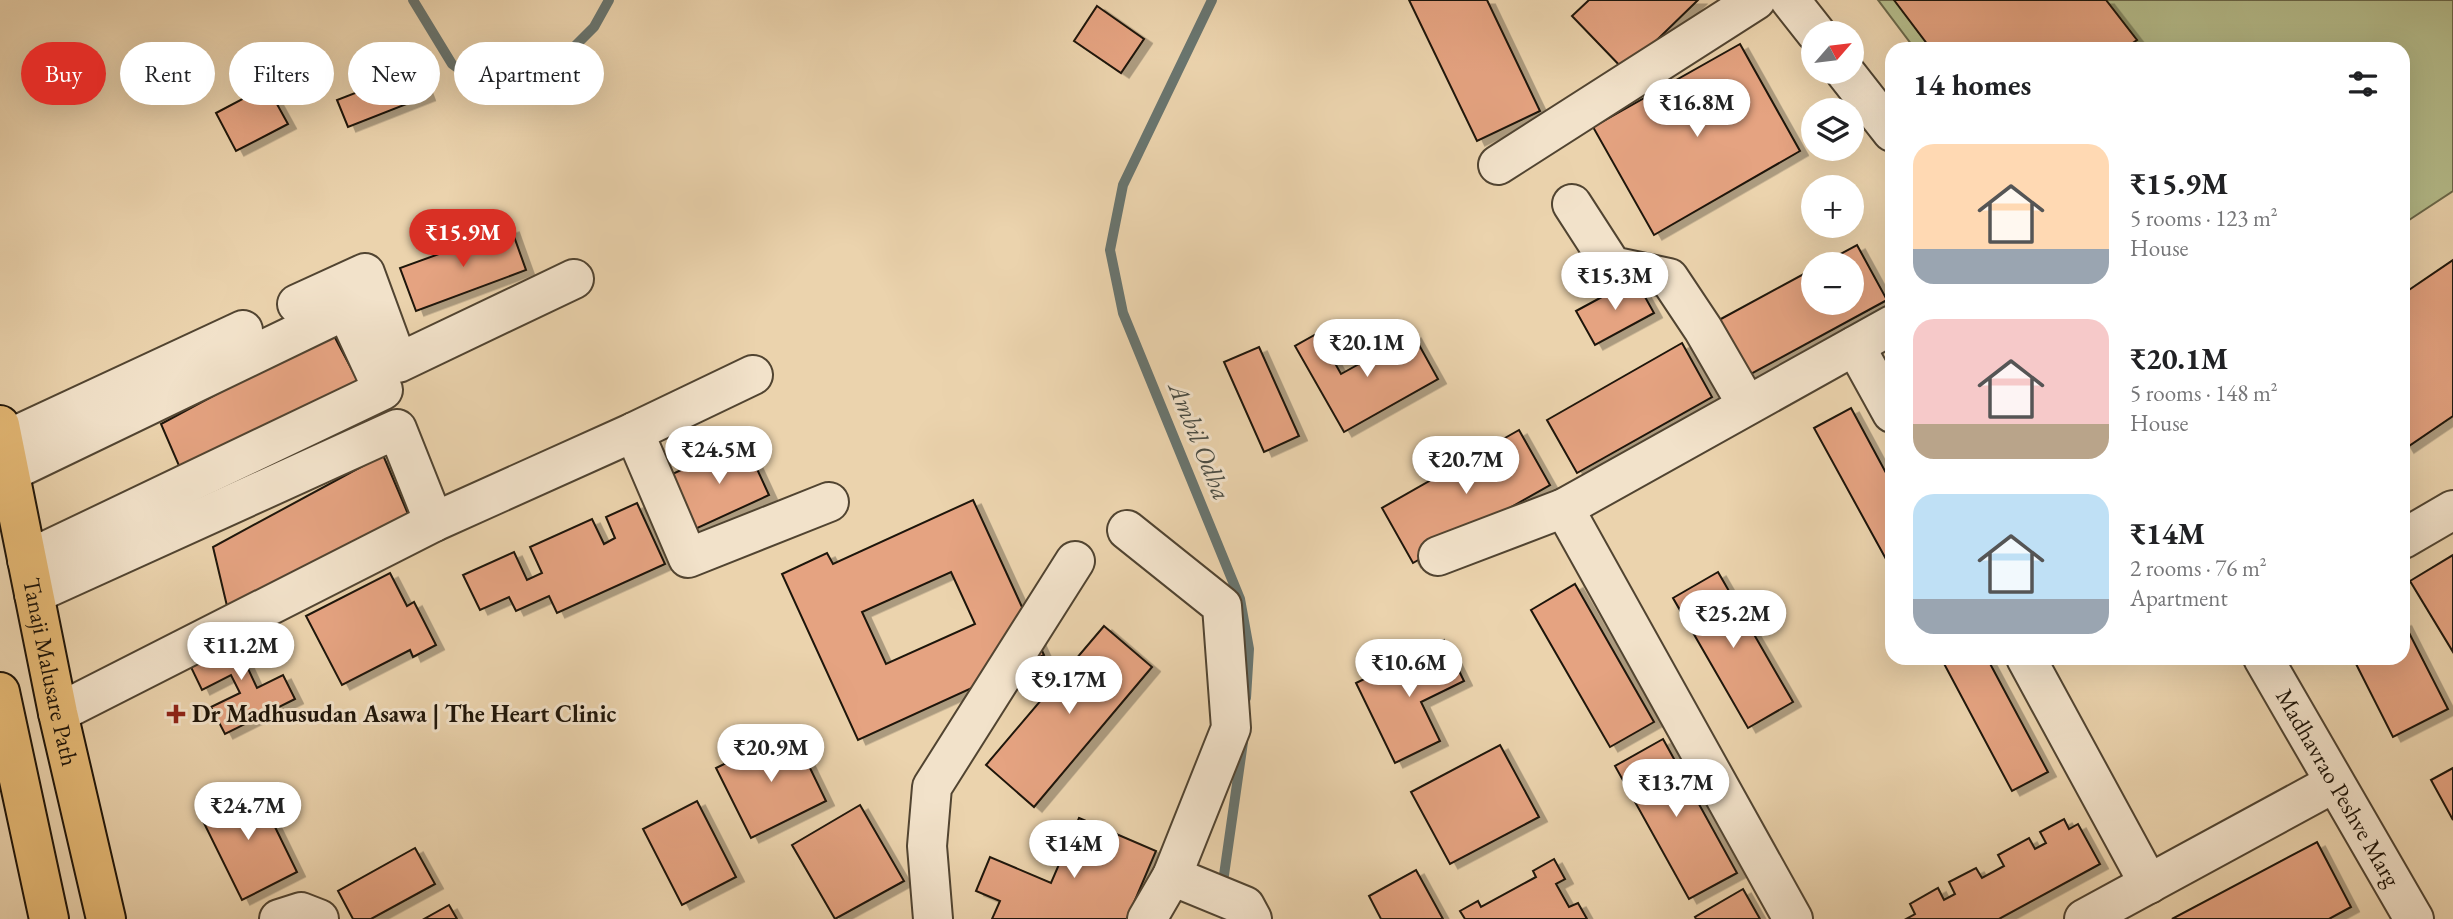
<!DOCTYPE html>
<html lang="en">
<head>
<meta charset="utf-8">
<style>
	body { margin:0; font-family:"EB Garamond",serif; background:#f6f6f6; color:#202124; height:100vh; display:flex; flex-direction:column; font-size:26px; white-space:nowrap }
	* { box-sizing:border-box; margin:0 }
	p { font-size:23px; color:#757577 }
	.icon { flex:none; width:38px; height:38px; fill:none; stroke:currentColor; stroke-width:2; stroke-linecap:round; stroke-linejoin:round }
	.map { position:relative; flex:1; overflow:hidden }
	.drawer { position:absolute; left:1885px; top:42px; width:525px; height:623px; display:flex; flex-direction:column; background:#fff; border-radius:21px; box-shadow:0 7px 28px #0002 }
	.drawer>* { flex:none }
	.hud { position:absolute; left:21px; top:42px; width:665px; height:63px; display:flex; gap:14px }
	.needle { width:46px; rotate:62deg }
	.buttons { position:absolute; left:1801px; top:21px; display:grid; gap:14px }
	.buttons a { display:grid; place-items:center; width:63px; height:63px; border-radius:50%; background:#fff; box-shadow:0 7px 28px #0002; font-size:35px }
	.price { position:absolute; translate:-50% -60px; padding:0 16px; border-radius:24px; background:#fff; color:#222; font-size:23px; line-height:46px; filter:drop-shadow(0 2px 4px #0008) }
	.price::after { content:''; position:absolute; left:50%; top:42px; width:21px; height:16px; margin-left:-10px; background:inherit; clip-path:polygon(0 0,100% 0,50% 100%) }
	.price.on { background:#d93025; color:#fff }
	ul { padding:0; list-style:none }
	li { display:flex; align-items:center; gap:21px; height:175px; padding:0 28px }
	li span { display:grid; place-items:center; flex:none; width:196px; height:140px; border-radius:21px; color:#555 }
	li>.icon { margin-inline-start:auto }
	span .icon { width:84px; height:84px; fill:#fffc; stroke-width:1 }
	li b { font-size:30px }
	h2 { display:flex; justify-content:space-between; align-items:center; height:84px; padding:0 28px; font-size:30px }
	.chip { padding:0 24px; border-radius:32px; background:#fff; box-shadow:0 7px 28px #0002; font-size:24px; line-height:63px }
	.chip.on { background:#d93025; color:#fff }
	.map>svg:first-child { display:block }
</style>
</head>
<body>
<div class="map">
<svg width="2453" height="919" viewBox="0 0 2453 919">
	<defs>
		<filter id="shadow"><feDropShadow dx="8" dy="4.5" stdDeviation="0" flood-color="#0004"/></filter>
	</defs>
	<rect width="100%" height="100%" fill="#ebd3ad"/>
	<filter id="stains"><feTurbulence type="fractalNoise" baseFrequency=".00286" numOctaves="4"/><feColorMatrix values="0 0 0 0 .2 0 0 0 0 .09 0 0 0 0 .02 0 0 0 .5 -.17"/></filter>
	<radialGradient id="worn" r=".72"><stop offset=".6" stop-color="#630" stop-opacity="0"/><stop offset="1" stop-color="#630" stop-opacity=".3"/></radialGradient>
	<polygon fill="#b5bd8c" stroke="#6a684a" stroke-width="2" points="1878,0 2453,0 2453,191 2403,224 2403,49 1915,49"/>
	<g fill="none" stroke-linecap="round" stroke-linejoin="round">
		<g stroke="#69756f" stroke-width="10">
			<polyline points="413,0 452,64 490,91 528,89 558,63 594,27 609,0"/>
			<polyline points="1212,0 1123,185 1110,250 1123,313 1240,599 1249,649 1246,698"/>
			<polyline points="1222,889 1243,742"/>
		</g>
	</g>
	<g fill="#e5a381" stroke="#1e1408" stroke-width="2" fill-rule="evenodd" filter="url(#shadow)">
		<polygon points="1409,0 1487,0 1540,111 1477,141"/>
		<polygon points="1589,0 1698,0 1625,71 1572,16"/>
		<polygon points="1894,0 2106,0 2137,40 2124,49 1931,49"/>
		<polygon points="1097,6 1144,39 1121,73 1074,41"/>
		<polygon points="1740,44 1800,151 1654,235 1593,127"/>
		<polygon points="417,69 427,96 348,127 337,100"/>
		<polygon points="267,86 288,124 236,151 216,113"/>
		<polygon points="511,228 526,270 416,311 400,268"/>
		<polygon points="1857,245 1887,300 1749,375 1719,320 1813,269 1813,303 1852,303 1852,264 1822,264"/>
		<polygon points="2453,260 2453,416 2406,448 2403,443 2403,294"/>
		<polygon points="1635,279 1654,313 1595,345 1576,311"/>
		<polygon points="332,332 360,385 180,468 161,424"/>
		<polygon points="1318,333 1341,374 1413,334 1438,379 1344,432 1295,346"/>
		<polygon points="1682,343 1712,397 1577,473 1547,420"/>
		<polygon points="1259,347 1299,436 1264,452 1224,362"/>
		<polygon points="1851,408 1892,484 1892,570 1814,428"/>
		<polygon points="1519,430 1550,485 1413,563 1382,508"/>
		<polygon points="744,441 769,495 693,530 668,476"/>
		<polygon points="383,455 408,514 227,606 213,547"/>
		<path d="M 973,500 L 1044,655 L 858,740 L 782,574 L 827,553 L 833,564 ZM 951,572 L 975,624 L 886,664 L 862,612 Z"/>
		<polygon points="637,503 665,564 557,613 549,596 516,611 509,597 480,610 463,575 514,552 527,580 542,573 530,547 592,519 604,544 615,538 606,517"/>
		<polygon points="2453,555 2453,652 2410,581"/>
		<polygon points="1718,572 1793,702 1748,728 1673,598"/>
		<polygon points="390,573 407,606 414,602 436,645 413,657 410,650 342,685 306,616"/>
		<polygon points="1575,584 1654,722 1610,747 1531,610"/>
		<polygon points="2403,621 2448,709 2393,737 2353,658 2403,658"/>
		<polygon points="1104,626 1152,667 1034,807 986,765"/>
		<polygon points="259,628 269,647 244,660 257,688 283,675 295,699 225,734 211,707 240,693 231,675 202,690 189,663"/>
		<polygon points="1444,640 1464,681 1421,702 1440,741 1395,763 1356,683"/>
		<polygon points="1941,658 1987,658 2048,772 2012,791"/>
		<polygon points="792,731 826,801 751,838 716,768"/>
		<polygon points="1663,739 1737,873 1689,899 1615,766"/>
		<polygon points="1500,745 1539,817 1450,864 1411,792"/>
		<polygon points="2453,768 2453,820 2431,780"/>
		<polygon points="254,784 297,872 242,900 198,811"/>
		<polygon points="697,801 736,877 682,905 643,829"/>
		<polygon points="860,805 904,881 835,919 792,845"/>
		<polygon points="1079,818 1156,851 1127,919 992,919 1000,901 976,891 990,857 1051,883"/>
		<polygon points="2064,819 2069,829 2078,824 2100,864 1999,919 1906,919 1915,914 1910,904 1938,888 1944,900 1955,894 1949,882 1976,868 1982,878 2004,866 1998,855 2029,838 2035,849 2046,843 2040,832"/>
		<polygon points="2317,842 2351,907 2329,919 2172,919"/>
		<polygon points="415,848 435,884 371,919 353,919 338,891"/>
		<polygon points="1554,859 1565,879 1556,884 1569,907 1578,903 1587,919 1465,919 1460,911 1478,901 1481,907 1536,877 1533,871"/>
		<polygon points="1416,870 1443,919 1381,919 1369,896"/>
		<polygon points="1743,889 1760,919 1696,919 1695,917"/>
		<polygon points="449,905 457,919 424,919"/>
	</g>
	<g fill="none" stroke-linecap="round" stroke-linejoin="round">
		<defs>
			<g id="minor">
				<polyline points="1790,0 1816,33"/>
				<polyline points="1845,72 1892,132"/>
				<polyline points="1498,165 1756,0"/>
				<polyline points="1572,204 1612,266 1669,278 1703,329 1747,405"/>
				<polyline points="297,304 365,273 398,363 574,279"/>
				<polyline points="1855,346 1892,413"/>
				<polyline points="634,432 688,558 829,502"/>
				<polyline points="4,441 243,330"/>
				<polyline points="10,472 346,310 383,390 27,560"/>
				<polyline points="1564,508 1793,919"/>
				<polyline points="1127,530 1222,606 1231,728 1172,876 1147,919"/>
				<polyline points="2403,539 2453,510"/>
				<polyline points="1438,556 1564,508 1892,325"/>
				<polyline points="34,594 397,429 434,522"/>
				<polyline points="2026,658 2149,884"/>
				<path id="s1" d="M 2263,658 L 2414,919"/>
				<polyline points="58,713 434,522 634,432 753,375"/>
				<polyline points="1172,876 1245,906 1252,919"/>
				<polyline points="279,919 301,912 319,919"/>
				<polyline points="933,919 927,846 932,787 1075,561"/>
				<polyline points="2084,919 2334,783"/>
			</g>
			<g id="major">
				<path id="s2" d="M 0,425 L 58,713 L 106,919"/>
				<polyline points="0,692 49,919"/>
			</g>
		</defs>
		<use href="#minor" stroke="#514431" stroke-width="42"/>
		<use href="#major" stroke="#1e1408" stroke-width="42"/>
		<use href="#minor" stroke="#f2e2ca" stroke-width="38"/>
		<use href="#major" stroke="#e6ba76" stroke-width="38"/>
	</g>
	<path fill="#8f2418" stroke="#f2e2ca" stroke-width="2.5" d="M172.5 703.5h7v7h7v7h-7v7h-7v-7h-7v-7h7z"/>
	<g text-anchor="middle" stroke-width="6" stroke-linejoin="round" paint-order="stroke">
		<g font-size="24" fill="#1e1408" stroke="#f2e2ca">
			<text dy="8" stroke="none"><textPath href="#s2" startOffset="252">Tanaji Malusare Path</textPath></text>
			<text dy="8" stroke="none"><textPath href="#s1" startOffset="150">Madhavrao Peshve Marg</textPath></text>
		</g>
		<g font-size="24" font-weight="bold" fill="#1e1408" stroke="#f2e2ca" text-anchor="start">
			<text x="192" y="722">Dr Madhusudan Asawa | The Heart Clinic</text>
		</g>
		<g font-size="26" font-style="italic" fill="#4a4d44" stroke="#f2e2ca">
			<text transform="translate(1200 441) rotate(68)" y="9">Ambil Odha</text>
		</g>
	</g>
	<rect width="100%" height="100%" filter="url(#stains)"/>
	<rect width="100%" height="100%" fill="url(#worn)"/>
</svg>
<div class="buttons">
<a><svg class="needle" viewBox="-14 -14 28 28"><path d="M0-13l5 13h-10z" fill="#e53935"/><path d="M0 13l5-13h-10z" fill="#757577"/></svg></a>
<a><svg class="icon" aria-label="layers" viewBox="0 0 24 24"><path d="M12 4l9 5-9 5-9-5zM3 14l9 5 9-5"/></svg></a>
<a>+</a>
<a>−</a>
</div>
<b class="price" style="left:1697px;top:139px">₹16.8M</b>
<b class="price on" style="left:463px;top:269px">₹15.9M</b>
<b class="price" style="left:1615px;top:312px">₹15.3M</b>
<b class="price" style="left:1367px;top:379px">₹20.1M</b>
<b class="price" style="left:719px;top:486px">₹24.5M</b>
<b class="price" style="left:1466px;top:496px">₹20.7M</b>
<b class="price" style="left:1733px;top:650px">₹25.2M</b>
<b class="price" style="left:241px;top:682px">₹11.2M</b>
<b class="price" style="left:1409px;top:699px">₹10.6M</b>
<b class="price" style="left:1069px;top:716px">₹9.17M</b>
<b class="price" style="left:771px;top:784px">₹20.9M</b>
<b class="price" style="left:1676px;top:819px">₹13.7M</b>
<b class="price" style="left:248px;top:842px">₹24.7M</b>
<b class="price" style="left:1074px;top:880px">₹14M</b>
<div class="hud">
<a class="chip on">Buy</a>
<a class="chip">Rent</a>
<a class="chip">Filters</a>
<a class="chip">New</a>
<a class="chip">Apartment</a>
</div>
<section class="drawer">
<h2>14 homes<svg class="icon" aria-label="filters" viewBox="0 0 24 24"><path d="M4 7h16M4 17h16"/><circle cx="9" cy="7" r="2"/><circle cx="15" cy="17" r="2"/></svg></h2>
<ul>
<li><span style="background:linear-gradient(#ffd9b3 75%,#9aa5b1 0)"><svg class="icon" aria-label="home" viewBox="0 0 24 24"><path d="M3 11l9-7 9 7M6 9v11h12V9"/></svg></span><div><b>₹15.9M</b><p>5 rooms · 123 m²</p><p>House</p></div></li>
<li><span style="background:linear-gradient(#f6c9c9 75%,#b9a48a 0)"><svg class="icon" aria-label="home" viewBox="0 0 24 24"><path d="M3 11l9-7 9 7M6 9v11h12V9"/></svg></span><div><b>₹20.1M</b><p>5 rooms · 148 m²</p><p>House</p></div></li>
<li><span style="background:linear-gradient(#bfe0f5 75%,#9aa5b1 0)"><svg class="icon" aria-label="home" viewBox="0 0 24 24"><path d="M3 11l9-7 9 7M6 9v11h12V9"/></svg></span><div><b>₹14M</b><p>2 rooms · 76 m²</p><p>Apartment</p></div></li>
</ul>
</section>
</div>
</body>
</html>
